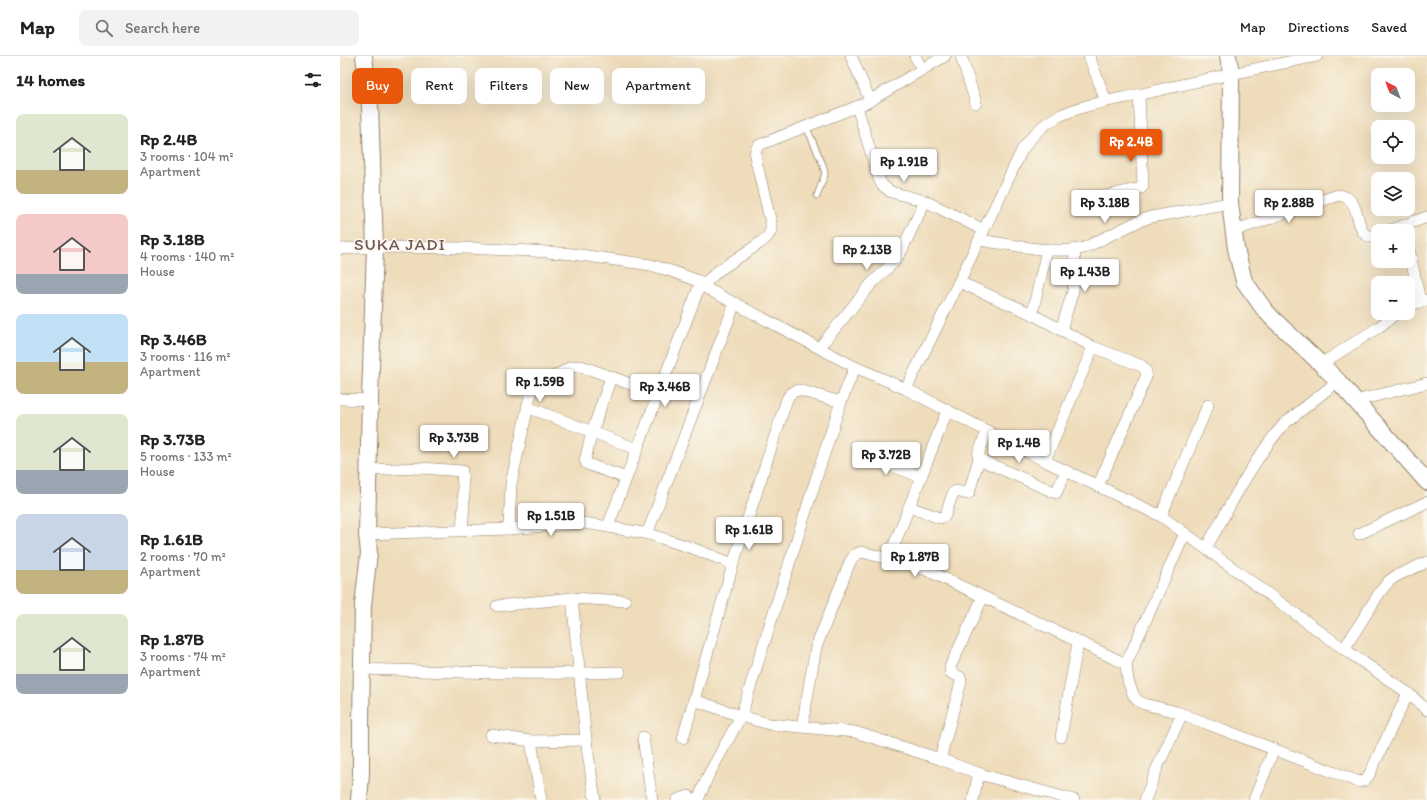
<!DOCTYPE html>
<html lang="en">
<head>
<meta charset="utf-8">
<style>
	body { margin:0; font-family:Itim,sans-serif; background:#f2f2f2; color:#222; height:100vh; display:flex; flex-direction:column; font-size:15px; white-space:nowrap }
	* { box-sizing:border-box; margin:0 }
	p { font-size:13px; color:#767676 }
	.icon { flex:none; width:22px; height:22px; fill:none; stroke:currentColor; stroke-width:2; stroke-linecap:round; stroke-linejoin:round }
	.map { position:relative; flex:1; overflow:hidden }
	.side { display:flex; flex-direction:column; background:#fff; width:340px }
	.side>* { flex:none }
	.guide { position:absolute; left:12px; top:12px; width:380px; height:36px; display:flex; gap:8px }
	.needle { width:26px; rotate:319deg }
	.tools { position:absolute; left:1031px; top:12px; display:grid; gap:8px }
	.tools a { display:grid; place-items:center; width:44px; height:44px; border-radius:8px; background:#fff; box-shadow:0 4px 16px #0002; font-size:20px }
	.price { position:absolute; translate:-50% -34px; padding:0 9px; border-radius:4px; background:#fff; color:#222; font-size:13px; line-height:26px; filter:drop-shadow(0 1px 2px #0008) }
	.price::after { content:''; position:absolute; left:50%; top:24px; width:12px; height:9px; margin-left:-6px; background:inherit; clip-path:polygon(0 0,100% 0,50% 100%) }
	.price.current { background:#ea580c; color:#fff }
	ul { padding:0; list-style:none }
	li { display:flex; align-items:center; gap:12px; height:100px; padding:0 16px }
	li span { display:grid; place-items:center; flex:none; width:112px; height:80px; border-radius:8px; color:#555 }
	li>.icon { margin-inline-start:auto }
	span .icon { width:48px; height:48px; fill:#fffc; stroke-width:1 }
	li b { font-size:17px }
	h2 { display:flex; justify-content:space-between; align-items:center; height:48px; padding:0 16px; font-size:17px }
	.tag { padding:0 14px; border-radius:8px; background:#fff; box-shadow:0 4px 16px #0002; font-size:14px; line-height:36px }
	.tag.current { background:#ea580c; color:#fff }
	header { display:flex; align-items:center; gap:24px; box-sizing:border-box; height:56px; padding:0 20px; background:#fff; border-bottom:1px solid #e0e0e0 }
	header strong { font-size:19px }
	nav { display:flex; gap:22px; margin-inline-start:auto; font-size:14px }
	.search { width:280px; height:36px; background:#f2f2f2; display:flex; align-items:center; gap:10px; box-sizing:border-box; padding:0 14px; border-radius:8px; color:#767676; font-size:15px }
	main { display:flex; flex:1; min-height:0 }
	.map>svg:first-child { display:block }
</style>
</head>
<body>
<header>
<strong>Map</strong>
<div class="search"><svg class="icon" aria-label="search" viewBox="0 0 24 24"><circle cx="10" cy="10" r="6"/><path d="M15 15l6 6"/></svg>Search here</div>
<nav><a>Map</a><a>Directions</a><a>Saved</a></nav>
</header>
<main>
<section class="side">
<h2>14 homes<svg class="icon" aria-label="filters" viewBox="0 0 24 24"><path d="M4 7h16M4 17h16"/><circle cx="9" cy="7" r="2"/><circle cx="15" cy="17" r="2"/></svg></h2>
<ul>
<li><span style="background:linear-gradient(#dfe7d0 70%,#c2b280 0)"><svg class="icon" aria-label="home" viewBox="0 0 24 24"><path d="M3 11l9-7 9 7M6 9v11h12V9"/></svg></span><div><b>Rp 2.4B</b><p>3 rooms · 104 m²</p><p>Apartment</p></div></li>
<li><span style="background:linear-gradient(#f6c9c9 75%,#9aa5b1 0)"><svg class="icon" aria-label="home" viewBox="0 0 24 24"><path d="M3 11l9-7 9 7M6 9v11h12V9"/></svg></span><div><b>Rp 3.18B</b><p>4 rooms · 140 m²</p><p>House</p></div></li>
<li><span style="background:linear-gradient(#bfe0f5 60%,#c2b280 0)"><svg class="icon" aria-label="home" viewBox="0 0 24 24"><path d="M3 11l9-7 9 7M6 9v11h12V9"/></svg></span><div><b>Rp 3.46B</b><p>3 rooms · 116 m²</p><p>Apartment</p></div></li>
<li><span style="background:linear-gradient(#dfe7d0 70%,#9aa5b1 0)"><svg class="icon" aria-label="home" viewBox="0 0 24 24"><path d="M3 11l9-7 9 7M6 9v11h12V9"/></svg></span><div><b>Rp 3.73B</b><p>5 rooms · 133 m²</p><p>House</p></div></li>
<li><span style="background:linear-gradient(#c9d6e8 70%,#c2b280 0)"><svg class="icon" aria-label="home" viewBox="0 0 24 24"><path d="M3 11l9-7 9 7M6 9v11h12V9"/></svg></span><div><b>Rp 1.61B</b><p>2 rooms · 70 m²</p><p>Apartment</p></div></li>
<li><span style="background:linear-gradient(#dfe7d0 75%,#9aa5b1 0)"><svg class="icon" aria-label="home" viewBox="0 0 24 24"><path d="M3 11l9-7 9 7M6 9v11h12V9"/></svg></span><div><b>Rp 1.87B</b><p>3 rooms · 74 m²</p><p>Apartment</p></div></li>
</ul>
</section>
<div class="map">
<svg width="1087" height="744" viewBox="0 0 1087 744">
	<rect width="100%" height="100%" fill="#fbf7ec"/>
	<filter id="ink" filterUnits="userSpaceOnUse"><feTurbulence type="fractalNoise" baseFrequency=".025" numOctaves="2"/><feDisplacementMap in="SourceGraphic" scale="8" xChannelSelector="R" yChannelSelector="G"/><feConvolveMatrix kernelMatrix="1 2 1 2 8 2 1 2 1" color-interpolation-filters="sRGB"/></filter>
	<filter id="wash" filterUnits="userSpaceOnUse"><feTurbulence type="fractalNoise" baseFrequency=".012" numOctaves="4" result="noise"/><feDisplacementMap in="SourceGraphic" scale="16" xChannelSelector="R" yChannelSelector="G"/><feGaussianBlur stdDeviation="0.9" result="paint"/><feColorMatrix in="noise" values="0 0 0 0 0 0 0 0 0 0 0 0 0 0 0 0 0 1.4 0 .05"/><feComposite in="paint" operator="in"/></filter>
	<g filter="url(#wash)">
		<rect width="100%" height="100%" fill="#eedcba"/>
	</g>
	<g filter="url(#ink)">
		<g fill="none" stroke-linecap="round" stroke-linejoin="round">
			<defs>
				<polyline id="lane" points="466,70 483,109 485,118 477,140"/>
				<g id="street">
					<polyline points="511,0 530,44"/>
					<polyline points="575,0 582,13"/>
					<polyline points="621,0 636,47"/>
					<polyline points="749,0 766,45"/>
					<polyline points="517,51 539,123 542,129 551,136 585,145 644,174"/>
					<polyline points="740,141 765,140 801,132 803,130 799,38"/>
					<path d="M 893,175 L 998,139 C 1027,141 1010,189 1038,179"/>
					<polyline points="1048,175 1087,161"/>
					<path d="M 639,184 C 670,188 714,199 744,192 L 799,165 L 811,161 L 890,147"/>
					<polyline points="1068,188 1080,245"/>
					<polyline points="0,193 35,191 123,192 193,195 233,198 311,209 334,216 361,226 362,230 515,311 566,333 705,405 821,460 1004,593 1068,637 1087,654"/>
					<path d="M 619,226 L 692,258 L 753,291 L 802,310 C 806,314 807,316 806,321 L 758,430"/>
					<polyline points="362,230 378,215 420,187 427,181 431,175 431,167 415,100 416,93 419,89 526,47 605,0"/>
					<polyline points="1068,250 1086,244"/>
					<polyline points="692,258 707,194"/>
					<polyline points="721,274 733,235 735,194"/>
					<polyline points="480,291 531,228 555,205 561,196 585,145"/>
					<polyline points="981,308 1039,271 1057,257"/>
					<polyline points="271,321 252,376 245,404 247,408 286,422"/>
					<path d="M 566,333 L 619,226 L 682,94 C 691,81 703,68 717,61 C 743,48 774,44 802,38 C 860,24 919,12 977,0"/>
					<polyline points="0,343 30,344"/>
					<polyline points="1015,345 1087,327"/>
					<polyline points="187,351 297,393"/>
					<polyline points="647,375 638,399 639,402 643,405 716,437 726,415"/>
					<polyline points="519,397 581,421"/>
					<polyline points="705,405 753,291"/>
					<polyline points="29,414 81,412 122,415 124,447 122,475"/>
					<polyline points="569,451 600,462 605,460 613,437 617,435 627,438 629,437 639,402"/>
					<polyline points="821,460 868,349"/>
					<polyline points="268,470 361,226"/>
					<polyline points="169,473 171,428 190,340 195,331 231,311 241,310 318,338"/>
					<polyline points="845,477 786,608 788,625 794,640 798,645 804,648 837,656 1019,726 1025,724 1029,719 1068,637"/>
					<polyline points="27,478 169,473 245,467 309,478 352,492 393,508"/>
					<polyline points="307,478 395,247"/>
					<polyline points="1019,478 1087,446"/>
					<path d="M 866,492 C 890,450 912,405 944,368 L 998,325"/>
					<polyline points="549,502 607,355"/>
					<polyline points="232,542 246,684 255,744"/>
					<polyline points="157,550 232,542 285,545"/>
					<polyline points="1004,593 1040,536 1049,525 1056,520 1087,506"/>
					<path d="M 23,613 C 108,616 194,619 280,616"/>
					<polyline points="354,644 401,660 429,668 515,676 600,703 643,719 734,744"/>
					<path d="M 462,671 L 476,591 L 510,506 C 513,500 516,497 522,496 L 582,512 L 786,608"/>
					<polyline points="151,679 191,685"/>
					<polyline points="303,681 312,744"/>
					<polyline points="721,681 738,586"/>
					<path d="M 343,682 L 393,508 L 447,343 C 450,337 453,335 459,334 L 501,346"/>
					<polyline points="600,703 621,626 620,621 611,617 610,611 643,541"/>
					<polyline points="201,744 191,685 246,684"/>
					<polyline points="337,744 349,740 354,744"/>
					<polyline points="358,744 368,720 401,660 483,401 501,346 515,311"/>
					<polyline points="633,744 639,717"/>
					<polyline points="805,744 817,712 842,658"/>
					<polyline points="914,744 934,693"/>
				</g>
				<g id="secondary">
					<polyline points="888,0 891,17 890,147 896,193 904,225 924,253 932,262 981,308 998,325 1087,426"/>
					<polyline points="19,744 21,718 21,665 23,549 29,497 27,478 30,344 35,191 30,50 24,0"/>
				</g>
			</defs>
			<use href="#lane" stroke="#94836c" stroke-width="7"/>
			<use href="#street" stroke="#94836c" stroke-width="12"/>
			<use href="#secondary" stroke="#94836c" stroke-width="18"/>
			<use href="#lane" stroke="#fff" stroke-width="5.5"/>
			<use href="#street" stroke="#fff" stroke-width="11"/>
			<use href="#secondary" stroke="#fff" stroke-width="16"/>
		</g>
	</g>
	<g text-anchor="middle" stroke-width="3" stroke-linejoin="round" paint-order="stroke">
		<g font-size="17" letter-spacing="1" fill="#715657" stroke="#fbf7ec">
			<text x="60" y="194">SUKA JADI</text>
		</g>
	</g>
</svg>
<div class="tools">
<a><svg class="needle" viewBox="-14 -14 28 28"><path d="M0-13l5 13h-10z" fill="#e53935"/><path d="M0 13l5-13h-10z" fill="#767676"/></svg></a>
<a><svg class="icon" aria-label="locate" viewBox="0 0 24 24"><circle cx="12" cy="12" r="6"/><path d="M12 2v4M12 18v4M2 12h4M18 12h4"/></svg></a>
<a><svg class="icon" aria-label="layers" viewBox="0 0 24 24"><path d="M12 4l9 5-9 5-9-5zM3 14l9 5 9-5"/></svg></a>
<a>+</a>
<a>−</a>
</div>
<b class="price current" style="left:791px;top:107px">Rp 2.4B</b>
<b class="price" style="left:564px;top:127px">Rp 1.91B</b>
<b class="price" style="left:765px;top:168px">Rp 3.18B</b>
<b class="price" style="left:949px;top:168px">Rp 2.88B</b>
<b class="price" style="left:527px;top:215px">Rp 2.13B</b>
<b class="price" style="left:745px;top:237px">Rp 1.43B</b>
<b class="price" style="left:200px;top:347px">Rp 1.59B</b>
<b class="price" style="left:325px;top:352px">Rp 3.46B</b>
<b class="price" style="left:114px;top:403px">Rp 3.73B</b>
<b class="price" style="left:679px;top:408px">Rp 1.4B</b>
<b class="price" style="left:546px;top:420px">Rp 3.72B</b>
<b class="price" style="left:211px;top:481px">Rp 1.51B</b>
<b class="price" style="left:409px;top:495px">Rp 1.61B</b>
<b class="price" style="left:575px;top:522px">Rp 1.87B</b>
<div class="guide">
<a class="tag current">Buy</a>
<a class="tag">Rent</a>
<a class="tag">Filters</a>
<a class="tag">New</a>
<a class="tag">Apartment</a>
</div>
</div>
</main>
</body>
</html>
